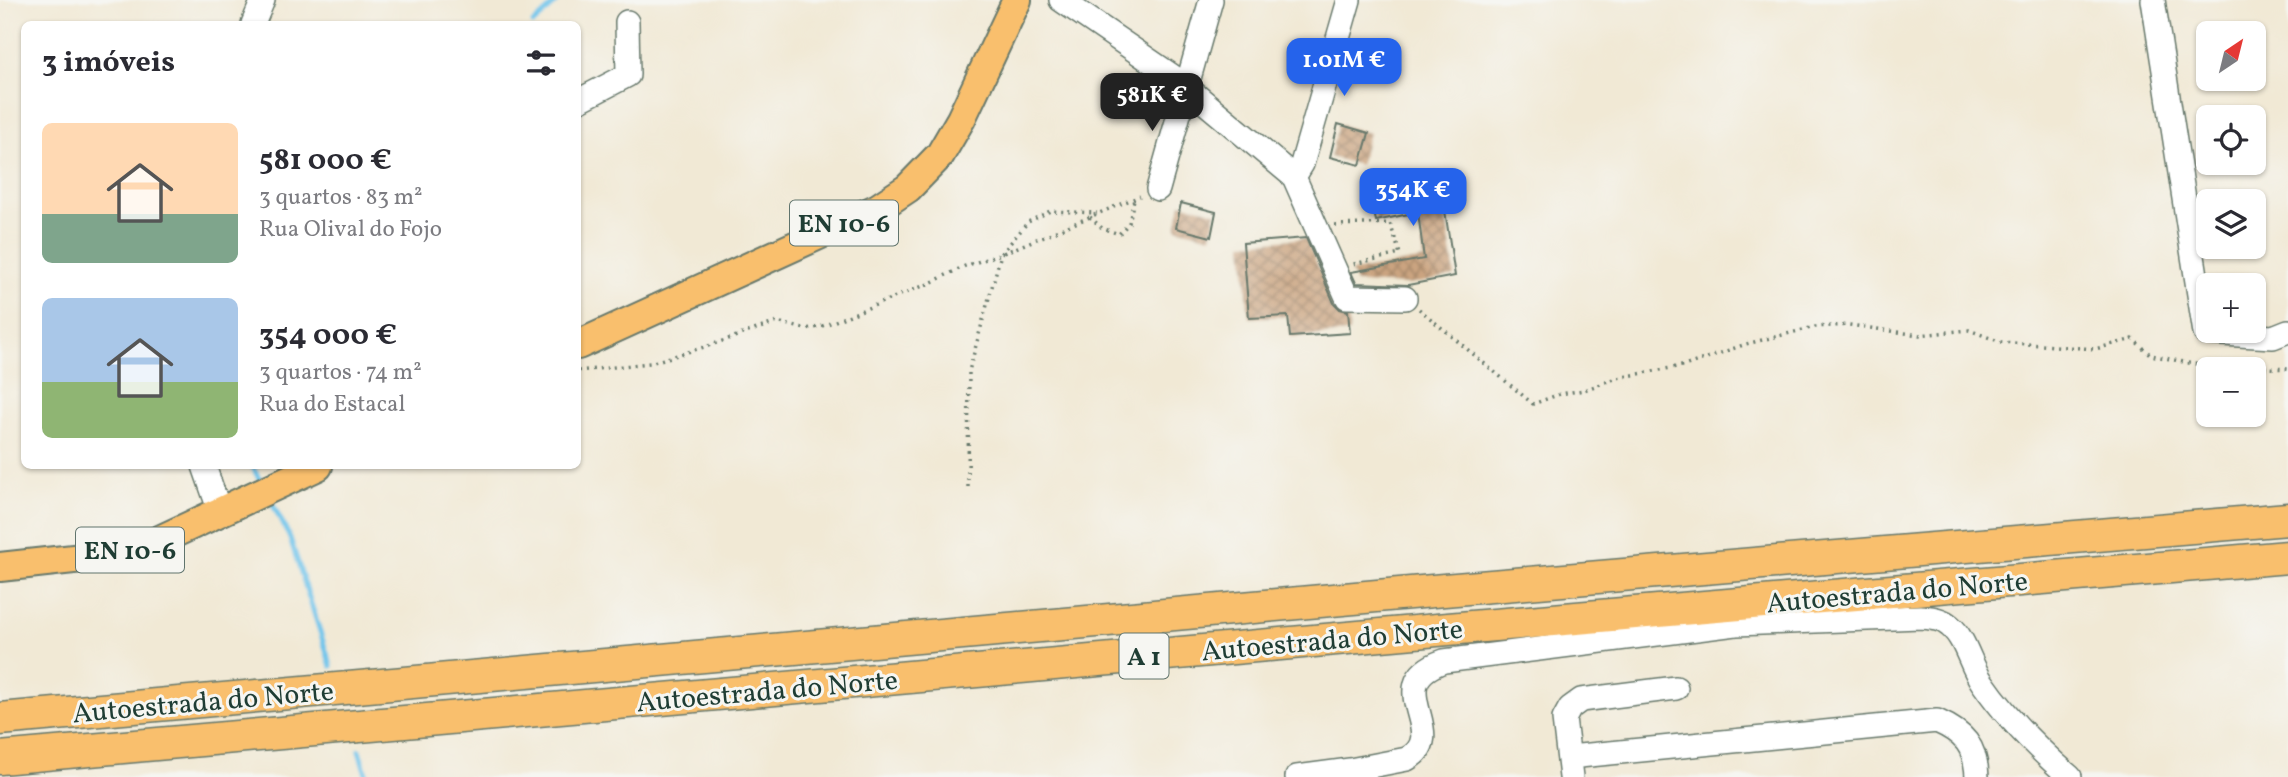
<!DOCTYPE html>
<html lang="pt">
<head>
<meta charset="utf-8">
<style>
	body { margin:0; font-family:Vollkorn,serif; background:#f7f7f7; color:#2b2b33; height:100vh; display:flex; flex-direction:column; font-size:26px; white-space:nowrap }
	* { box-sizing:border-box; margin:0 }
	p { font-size:23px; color:#7c7c81 }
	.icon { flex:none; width:38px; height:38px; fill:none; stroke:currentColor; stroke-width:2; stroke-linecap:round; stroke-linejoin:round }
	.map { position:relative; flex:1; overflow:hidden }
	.side { position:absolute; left:21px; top:21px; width:560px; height:448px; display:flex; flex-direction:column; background:#fff; border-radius:10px; box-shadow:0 2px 5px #0004 }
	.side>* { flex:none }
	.needle { width:46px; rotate:35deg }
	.tools { position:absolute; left:2196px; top:21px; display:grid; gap:14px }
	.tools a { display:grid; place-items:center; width:70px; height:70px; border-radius:10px; background:#fff; box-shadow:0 2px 5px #0004; font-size:35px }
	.price { position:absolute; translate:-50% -60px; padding:0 16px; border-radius:14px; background:#2563eb; color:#fff; font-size:23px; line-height:46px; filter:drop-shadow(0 2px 4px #0008) }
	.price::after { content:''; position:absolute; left:50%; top:42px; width:21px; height:16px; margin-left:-10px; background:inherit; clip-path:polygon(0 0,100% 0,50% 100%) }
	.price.on { background:#222; color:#fff }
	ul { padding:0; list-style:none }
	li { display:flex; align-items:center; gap:21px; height:175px; padding:0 21px }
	li span { display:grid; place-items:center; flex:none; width:196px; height:140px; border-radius:10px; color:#555 }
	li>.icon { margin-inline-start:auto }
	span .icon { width:84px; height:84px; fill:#fffc; stroke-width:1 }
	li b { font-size:30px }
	h2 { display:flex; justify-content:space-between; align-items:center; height:84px; padding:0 21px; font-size:30px }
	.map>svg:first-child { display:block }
</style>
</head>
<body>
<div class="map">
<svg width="2288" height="777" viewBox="0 0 2288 777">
	<defs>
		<pattern id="building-cross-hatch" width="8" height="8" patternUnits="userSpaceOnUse" patternTransform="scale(1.75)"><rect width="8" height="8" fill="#cba480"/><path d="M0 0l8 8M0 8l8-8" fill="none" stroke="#a4876a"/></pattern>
	</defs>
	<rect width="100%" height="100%" fill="#f6f6f2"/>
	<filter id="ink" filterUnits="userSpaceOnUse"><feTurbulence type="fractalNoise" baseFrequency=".0143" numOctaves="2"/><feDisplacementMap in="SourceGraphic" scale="14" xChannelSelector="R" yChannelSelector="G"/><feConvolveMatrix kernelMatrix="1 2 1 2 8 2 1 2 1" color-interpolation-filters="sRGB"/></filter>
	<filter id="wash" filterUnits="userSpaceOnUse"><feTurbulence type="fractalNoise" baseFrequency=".00686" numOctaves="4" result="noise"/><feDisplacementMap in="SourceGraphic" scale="28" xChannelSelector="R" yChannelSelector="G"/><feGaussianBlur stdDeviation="1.57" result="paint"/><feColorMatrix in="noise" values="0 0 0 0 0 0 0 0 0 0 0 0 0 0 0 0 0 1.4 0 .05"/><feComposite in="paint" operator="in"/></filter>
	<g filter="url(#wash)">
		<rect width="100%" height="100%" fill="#f1e9d5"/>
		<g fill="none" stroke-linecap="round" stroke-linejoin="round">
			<g stroke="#6ec4eb" stroke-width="5">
				<polyline points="533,24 559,0"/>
				<polyline points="252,466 262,484"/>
				<polyline points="270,499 290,538 331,666"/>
				<polyline points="359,750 367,777"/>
			</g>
		</g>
		<g id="blocks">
			<g fill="url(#building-cross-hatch)">
				<polygon points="1338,124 1369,133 1360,165 1330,157"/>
				<polygon points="1439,171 1455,276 1408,285 1356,283 1351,272 1424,259 1418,212 1376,221 1367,183 1403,175"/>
				<polygon points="1181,203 1216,212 1211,237 1176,228"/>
				<polygon points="1306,238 1334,303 1340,309 1348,311 1350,333 1290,337 1288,316 1249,318 1243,243"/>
			</g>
		</g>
	</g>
	<g filter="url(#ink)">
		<use href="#blocks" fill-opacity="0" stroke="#68796c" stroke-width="2"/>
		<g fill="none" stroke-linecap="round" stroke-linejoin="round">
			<defs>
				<g id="minor">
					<polyline points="1061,0 1178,80 1294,177 1347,297 1405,298"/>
					<polyline points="2153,0 2205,333 2273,337 2288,331"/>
					<polyline points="253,24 263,0"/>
					<polyline points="578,101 628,75 627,22"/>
					<polyline points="1294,177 1302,164 1349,0"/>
					<polyline points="1158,189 1211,0"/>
					<polyline points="204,466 220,512"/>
					<path d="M 1569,757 L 1937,721 C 1964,733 1976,746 1977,777"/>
					<path d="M 1297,777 L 1350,770 L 1407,759 C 1453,734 1377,684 1444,661 L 1736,624 L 1920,617 C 1931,618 1941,618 1950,626 C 1966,639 1970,665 1982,682 C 2006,717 2038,749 2070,777"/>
					<polyline points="1571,777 1564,719 1570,708 1581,700 1676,688"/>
				</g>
				<g id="major">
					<polyline points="578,345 878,208 908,188 940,155 961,119 1017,0"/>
					<polyline points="0,567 92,557 151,544 318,466"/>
				</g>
				<g id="highway">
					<polyline points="0,719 1444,590 2288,519"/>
					<polyline points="0,758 1448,629 2288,557"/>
				</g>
			</defs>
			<use href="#minor" stroke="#68796c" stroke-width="26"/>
			<use href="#major" stroke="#68796c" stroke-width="32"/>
			<use href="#highway" stroke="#68796c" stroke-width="35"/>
			<g stroke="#68796c" stroke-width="3.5" stroke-dasharray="2 5" stroke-linecap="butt">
				<polyline points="1090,217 1102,228 1119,234 1129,223 1134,199"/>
				<polyline points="1335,225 1390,223 1400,254 1353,264"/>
				<polyline points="1419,309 1533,404 1560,394 1584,390 1617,378 1687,365 1746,344 1815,327 1849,325 1919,335 1969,330 2001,342 2095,349 2133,339 2151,355 2193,364 2288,369"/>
				<polyline points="578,371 650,363 708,346 777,322 805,329 820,327 928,284 965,266 1001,254 1140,196"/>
				<polyline points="968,487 969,371 1001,254 1028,222 1050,211 1097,213"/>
			</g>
			<use href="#minor" stroke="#fff" stroke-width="23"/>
			<use href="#major" stroke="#f9bf6d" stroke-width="28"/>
			<use href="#highway" stroke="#f9bf6d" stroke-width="32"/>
		</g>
	</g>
	<g text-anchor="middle" stroke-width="6" stroke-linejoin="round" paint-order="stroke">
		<g fill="#f6f6f2" stroke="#60746d" stroke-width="2">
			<rect x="790" y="200.5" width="108" height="45" rx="5"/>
			<rect x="76" y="527.5" width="108" height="45" rx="5"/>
			<rect x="1119.5" y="633.5" width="49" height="45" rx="5"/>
		</g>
		<g font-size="26" font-weight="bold" fill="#1f3d34">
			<text x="844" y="232">EN 10-6</text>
			<text x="130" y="559">EN 10-6</text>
			<text x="1144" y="665">A 1</text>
		</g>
		<g font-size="28" fill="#1f3d34" stroke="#f6f6f2">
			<text transform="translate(1897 591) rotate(-5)" y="10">Autoestrada do Norte</text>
			<text transform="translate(1332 639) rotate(-5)" y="10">Autoestrada do Norte</text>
			<text transform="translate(767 690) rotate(-5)" y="10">Autoestrada do Norte</text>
			<text transform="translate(203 701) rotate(-5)" y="10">Autoestrada do Norte</text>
		</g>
	</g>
</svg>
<div class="tools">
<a><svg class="needle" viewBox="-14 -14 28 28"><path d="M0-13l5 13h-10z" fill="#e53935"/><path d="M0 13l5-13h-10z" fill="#7c7c81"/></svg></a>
<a><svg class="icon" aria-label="locate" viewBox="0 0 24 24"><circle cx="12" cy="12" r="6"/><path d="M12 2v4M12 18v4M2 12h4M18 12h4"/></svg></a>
<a><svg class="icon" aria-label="layers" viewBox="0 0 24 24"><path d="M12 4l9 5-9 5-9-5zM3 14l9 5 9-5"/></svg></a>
<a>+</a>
<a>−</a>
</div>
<b class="price" style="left:1344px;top:98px">1.01M €</b>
<b class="price on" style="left:1152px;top:133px">581K €</b>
<b class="price" style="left:1413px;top:228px">354K €</b>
<section class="side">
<h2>3 imóveis<svg class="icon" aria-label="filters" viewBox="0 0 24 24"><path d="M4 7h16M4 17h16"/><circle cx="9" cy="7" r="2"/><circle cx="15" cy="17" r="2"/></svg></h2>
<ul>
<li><span style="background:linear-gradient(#ffd9b3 65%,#7fa58c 0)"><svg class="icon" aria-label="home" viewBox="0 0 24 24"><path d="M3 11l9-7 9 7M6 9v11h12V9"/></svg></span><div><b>581 000 €</b><p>3 quartos · 83 m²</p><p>Rua Olival do Fojo</p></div></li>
<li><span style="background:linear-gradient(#a9c7e8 60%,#8fb573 0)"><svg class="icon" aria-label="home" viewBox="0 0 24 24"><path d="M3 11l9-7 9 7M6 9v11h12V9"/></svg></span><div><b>354 000 €</b><p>3 quartos · 74 m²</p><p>Rua do Estacal</p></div></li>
</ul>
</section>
</div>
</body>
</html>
